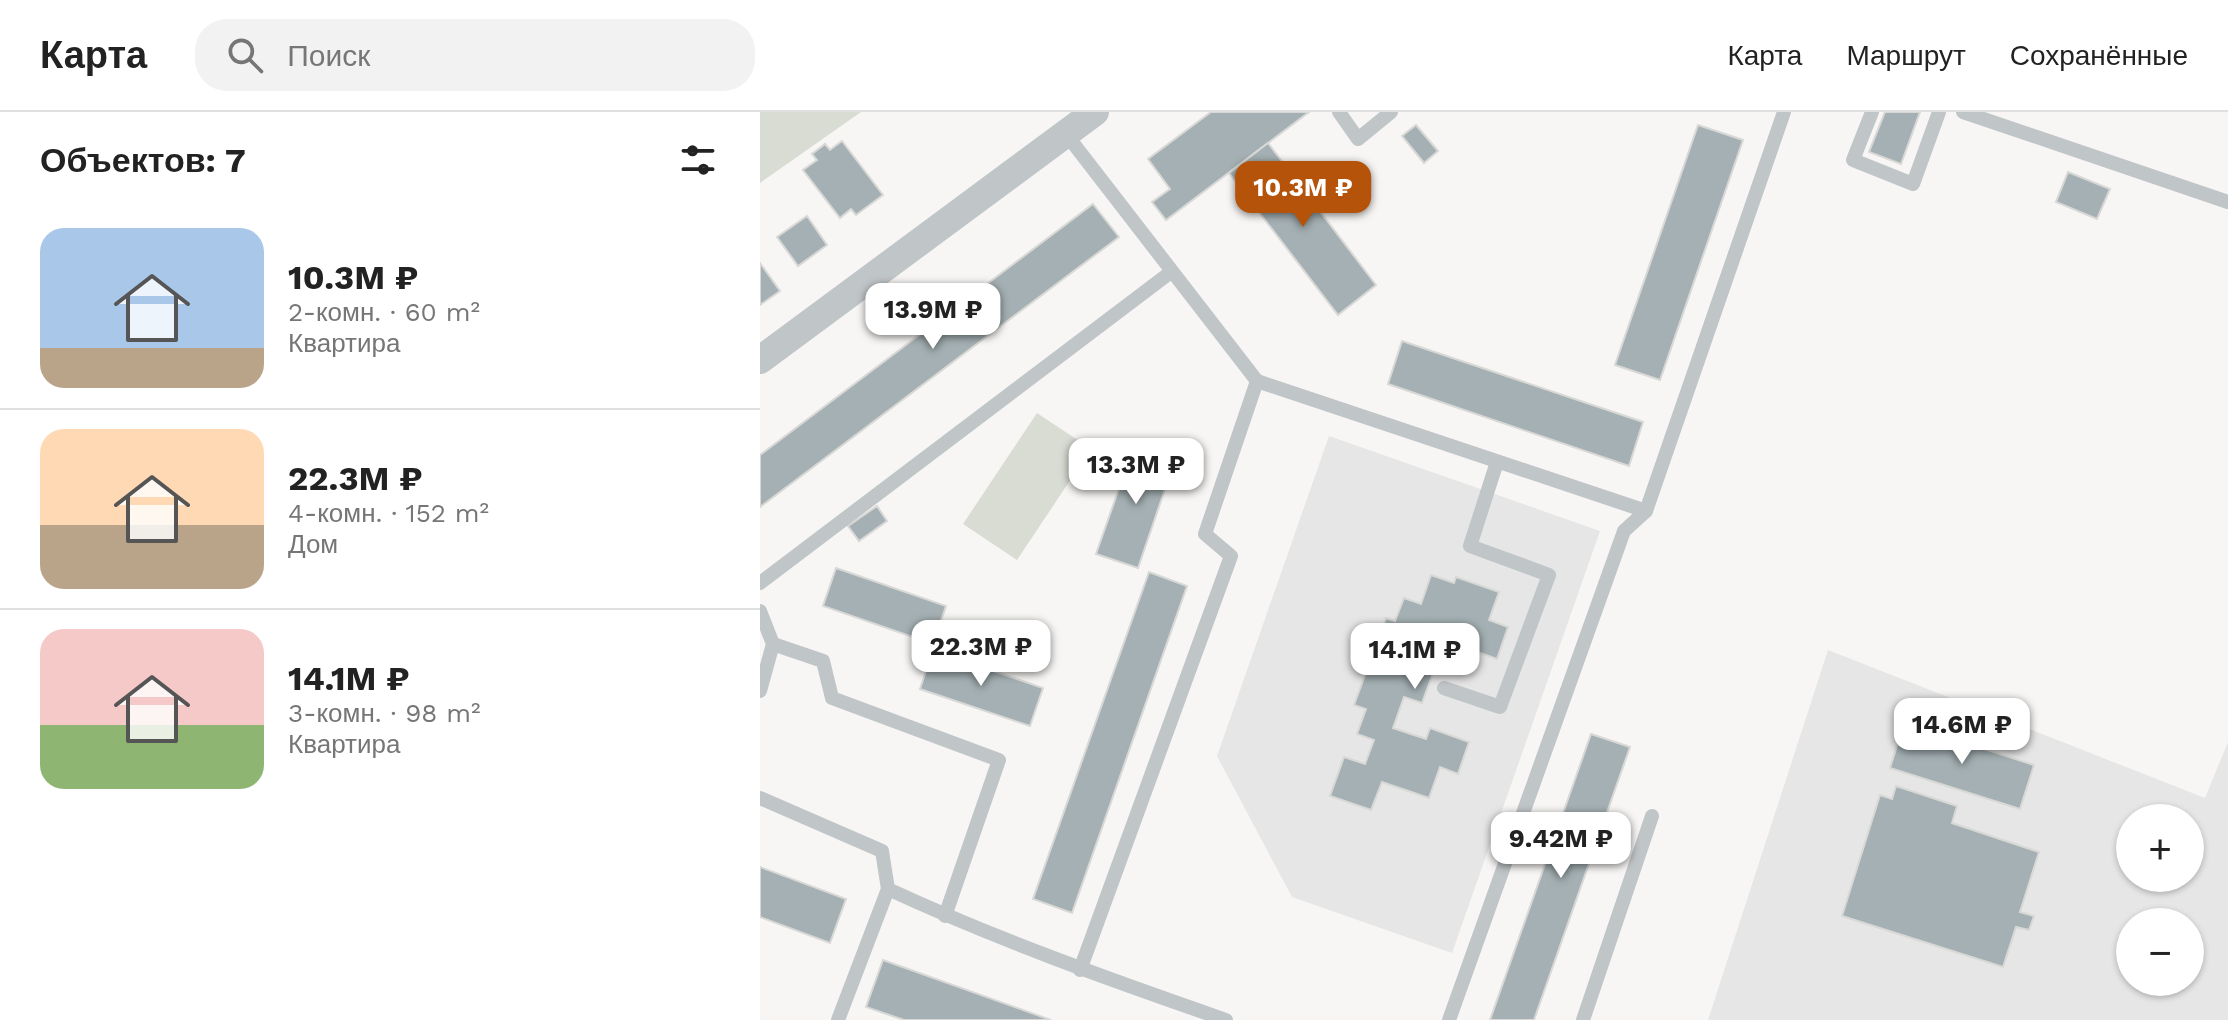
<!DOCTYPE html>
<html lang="ru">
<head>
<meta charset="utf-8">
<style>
	body { margin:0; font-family:"Work Sans",sans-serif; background:#f2f2f2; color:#222; height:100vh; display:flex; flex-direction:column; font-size:30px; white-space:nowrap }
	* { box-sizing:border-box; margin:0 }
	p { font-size:26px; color:#767676 }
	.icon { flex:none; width:44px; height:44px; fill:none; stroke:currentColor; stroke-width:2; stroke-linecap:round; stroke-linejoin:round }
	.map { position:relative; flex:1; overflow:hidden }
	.sheet { display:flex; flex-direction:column; background:#fff; width:760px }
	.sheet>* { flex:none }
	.tools { position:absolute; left:1356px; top:692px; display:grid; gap:16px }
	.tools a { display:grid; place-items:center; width:88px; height:88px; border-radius:50%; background:#fff; box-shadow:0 2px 6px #0004; font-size:40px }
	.price { position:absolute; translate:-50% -68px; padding:0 18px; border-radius:16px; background:#fff; color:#222; font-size:26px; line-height:52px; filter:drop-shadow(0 2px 4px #0008) }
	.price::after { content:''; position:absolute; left:50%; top:48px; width:24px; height:18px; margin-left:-12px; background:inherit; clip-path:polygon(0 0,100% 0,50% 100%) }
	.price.selected { background:#b45309; color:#fff }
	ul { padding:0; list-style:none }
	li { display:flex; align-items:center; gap:24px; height:200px; padding:0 40px }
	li+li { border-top:2px solid #e0e0e0 }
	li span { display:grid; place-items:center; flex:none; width:224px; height:160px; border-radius:24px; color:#555 }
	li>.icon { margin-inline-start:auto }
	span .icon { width:96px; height:96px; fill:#fffc; stroke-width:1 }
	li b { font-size:34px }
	h2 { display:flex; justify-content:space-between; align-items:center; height:96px; padding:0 40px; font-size:34px }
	header { display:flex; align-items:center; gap:48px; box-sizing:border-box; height:112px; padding:0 40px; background:#fff; border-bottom:2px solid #e0e0e0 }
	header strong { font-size:38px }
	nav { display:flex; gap:44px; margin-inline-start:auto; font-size:28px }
	.search { width:560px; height:72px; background:#f2f2f2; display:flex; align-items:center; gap:20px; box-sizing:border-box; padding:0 28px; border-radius:32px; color:#767676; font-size:30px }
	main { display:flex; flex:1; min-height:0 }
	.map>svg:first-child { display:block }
</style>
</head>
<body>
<header>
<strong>Карта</strong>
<div class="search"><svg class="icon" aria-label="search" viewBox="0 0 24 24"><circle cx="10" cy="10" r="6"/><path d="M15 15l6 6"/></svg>Поиск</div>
<nav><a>Карта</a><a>Маршрут</a><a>Сохранённые</a></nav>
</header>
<main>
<section class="sheet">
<h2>Объектов: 7<svg class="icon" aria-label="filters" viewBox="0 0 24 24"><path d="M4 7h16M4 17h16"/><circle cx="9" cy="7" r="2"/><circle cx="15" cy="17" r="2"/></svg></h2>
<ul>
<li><span style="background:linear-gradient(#a9c7e8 75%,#b9a48a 0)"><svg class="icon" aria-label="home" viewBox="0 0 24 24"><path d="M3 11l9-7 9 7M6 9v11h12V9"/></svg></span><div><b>10.3M ₽</b><p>2-комн. · 60 m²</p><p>Квартира</p></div></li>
<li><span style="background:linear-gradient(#ffd9b3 60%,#b9a48a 0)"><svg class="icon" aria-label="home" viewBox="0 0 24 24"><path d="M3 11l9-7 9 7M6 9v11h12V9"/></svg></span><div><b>22.3M ₽</b><p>4-комн. · 152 m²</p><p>Дом</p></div></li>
<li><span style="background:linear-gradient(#f6c9c9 60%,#8fb573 0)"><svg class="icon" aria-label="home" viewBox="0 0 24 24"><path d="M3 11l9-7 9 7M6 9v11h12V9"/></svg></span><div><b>14.1M ₽</b><p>3-комн. · 98 m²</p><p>Квартира</p></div></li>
</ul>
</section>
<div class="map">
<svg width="1468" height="908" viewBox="0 0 1468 908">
	<rect width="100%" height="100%" fill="#f7f6f4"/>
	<g fill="#e5e6e5" fill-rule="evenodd">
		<polygon points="569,324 840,419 692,841 532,785 457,644"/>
		<path d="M 1068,538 L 1445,686 L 1468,630 L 1468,908 L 948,908 ZM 1370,706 L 1430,706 L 1430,766 L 1370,766 ZM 1370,810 L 1430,810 L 1430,870 L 1370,870 Z"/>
	</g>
	<g fill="#d8dcd3">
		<polygon points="0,0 101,0 0,71"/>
		<polygon points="277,301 331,337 257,448 203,412"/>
	</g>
	<g fill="#a4b0b3" stroke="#d8d8d6" stroke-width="2">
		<polygon points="451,0 549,0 406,108 392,90 410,77 388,47"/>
		<polygon points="1125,0 1160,0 1141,52 1109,40"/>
		<polygon points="656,13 678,39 664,51 642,24"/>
		<polygon points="938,13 983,28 900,268 855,253"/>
		<polygon points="82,29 123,83 96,103 91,97 80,106 43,58 57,48 52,42 65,32 70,38"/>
		<polygon points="508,31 616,173 578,203 469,61"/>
		<polygon points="1308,60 1350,77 1337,107 1296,90"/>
		<polygon points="333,92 359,125 0,395 0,343"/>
		<polygon points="47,104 67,133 38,154 17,125"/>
		<polygon points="0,151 20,179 0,193"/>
		<polygon points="642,229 883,310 869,354 628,272"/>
		<polygon points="375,331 416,345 378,456 336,442"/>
		<polygon points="117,394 127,409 99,429 88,414"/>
		<polygon points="76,456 186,494 173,532 63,494"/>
		<polygon points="389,460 427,474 312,801 273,787"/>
		<polygon points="671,463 694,471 696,465 739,480 729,508 748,515 737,547 695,532 698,523 667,512 656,543 677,550 662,591 644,585 633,616 666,627 670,616 709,630 698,662 680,655 669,686 622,670 611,698 570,684 584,645 605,652 614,628 597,622 606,597 594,593 626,506 635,509 644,486 661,492"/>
		<polygon points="173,538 283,576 270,614 160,577"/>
		<polygon points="1144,611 1274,653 1260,697 1130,656"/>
		<polygon points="831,622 870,635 774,908 730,908"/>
		<polygon points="1136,674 1197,694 1192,711 1279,740 1260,800 1274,804 1269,818 1256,815 1243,855 1082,804 1120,683 1132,687"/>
		<polygon points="0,755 86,787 70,831 0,805"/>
		<polygon points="123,848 291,908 144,908 106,895"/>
	</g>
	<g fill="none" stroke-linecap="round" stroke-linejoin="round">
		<g stroke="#c0c5c8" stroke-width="14">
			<polyline points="579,0 598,27 631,0"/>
			<polyline points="1112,0 1093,48 1153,72 1179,0"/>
			<polyline points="1203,0 1468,90"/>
			<polyline points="306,22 497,269 886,399"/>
			<polyline points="0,471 411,160"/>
			<polyline points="0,499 13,532 63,549 72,586 239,648 185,804"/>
			<polyline points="684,576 740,595 789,463 710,434 737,350"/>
			<polyline points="0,579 13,532"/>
			<path d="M 0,686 L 122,739 L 128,777 C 238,828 351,868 466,908"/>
			<polyline points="320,858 471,444 445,422 497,269"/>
			<polyline points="78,908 128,777"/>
			<polyline points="689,908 864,419 886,399 1024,0"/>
			<polyline points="823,908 892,704"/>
		</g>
		<polyline stroke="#c0c5c8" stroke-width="28" points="0,248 335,0"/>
	</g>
</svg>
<div class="tools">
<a>+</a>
<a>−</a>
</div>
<b class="price selected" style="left:543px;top:117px">10.3M ₽</b>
<b class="price" style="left:173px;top:239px">13.9M ₽</b>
<b class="price" style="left:376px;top:394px">13.3M ₽</b>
<b class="price" style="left:221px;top:576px">22.3M ₽</b>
<b class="price" style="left:655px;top:579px">14.1M ₽</b>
<b class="price" style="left:1202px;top:654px">14.6M ₽</b>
<b class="price" style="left:801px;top:768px">9.42M ₽</b>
</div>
</main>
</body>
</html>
